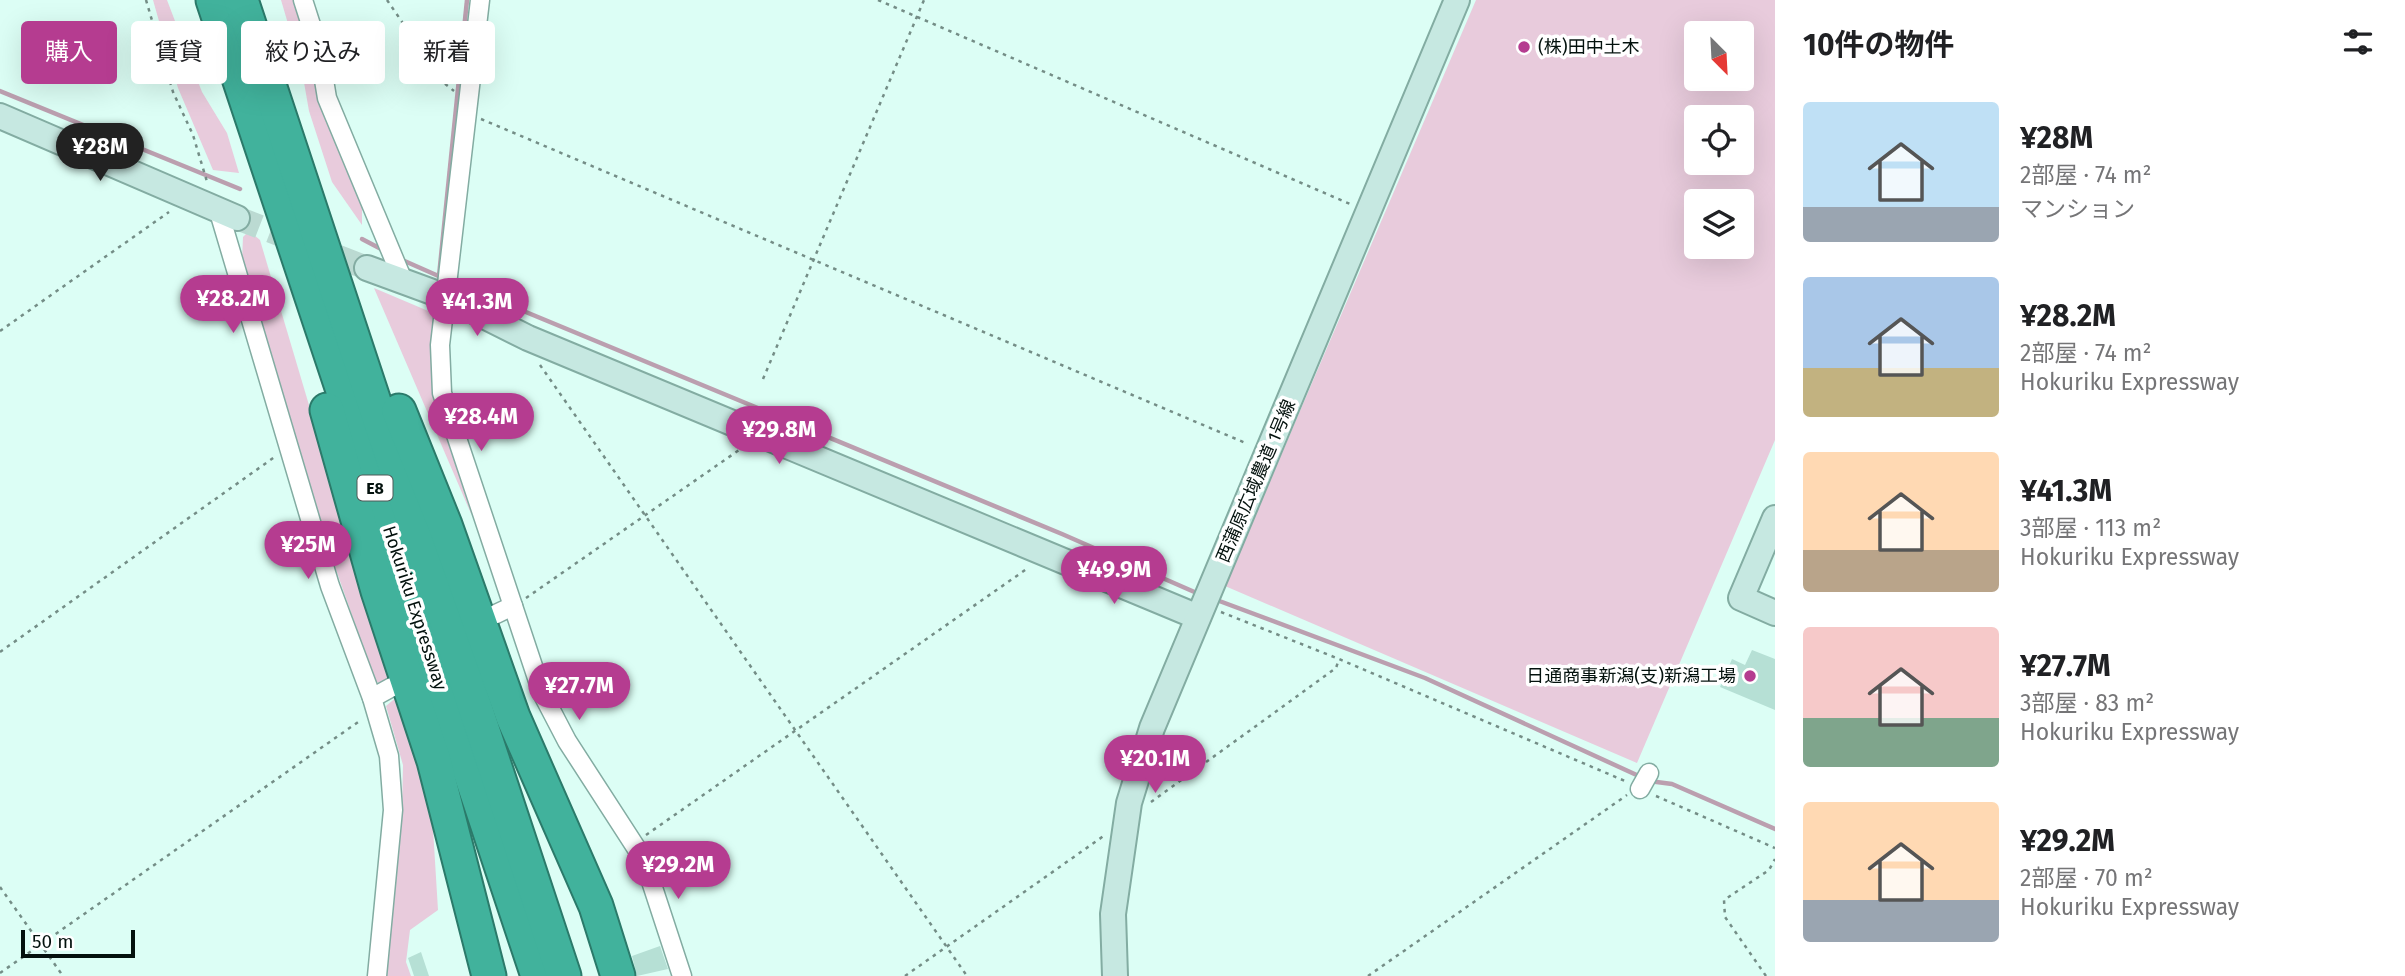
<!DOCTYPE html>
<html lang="ja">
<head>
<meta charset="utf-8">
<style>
	body { margin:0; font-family:"Fira Sans","Noto Sans JP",sans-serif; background:#f6f6f6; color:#202124; height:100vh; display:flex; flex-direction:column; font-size:26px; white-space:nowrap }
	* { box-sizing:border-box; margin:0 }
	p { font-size:23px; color:#757577 }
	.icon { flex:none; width:38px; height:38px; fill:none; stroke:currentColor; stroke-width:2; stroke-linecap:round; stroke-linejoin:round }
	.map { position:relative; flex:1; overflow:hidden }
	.side { display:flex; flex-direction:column; background:#fff; width:630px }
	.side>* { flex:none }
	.top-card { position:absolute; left:21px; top:21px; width:665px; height:63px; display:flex; gap:14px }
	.needle { width:46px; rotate:156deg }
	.tools { position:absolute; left:1684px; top:21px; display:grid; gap:14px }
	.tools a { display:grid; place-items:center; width:70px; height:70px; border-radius:7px; background:#fff; box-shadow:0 7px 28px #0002; font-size:35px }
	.scale { position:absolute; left:21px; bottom:18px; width:114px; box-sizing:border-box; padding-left:7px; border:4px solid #03110d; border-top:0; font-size:19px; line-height:24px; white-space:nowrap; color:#03110d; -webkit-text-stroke:5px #fff; paint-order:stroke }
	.price { position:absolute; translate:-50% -60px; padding:0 16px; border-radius:24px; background:#b53c90; color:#fff; font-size:23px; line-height:46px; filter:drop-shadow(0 2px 4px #0008) }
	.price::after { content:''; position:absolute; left:50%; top:42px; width:21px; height:16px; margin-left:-10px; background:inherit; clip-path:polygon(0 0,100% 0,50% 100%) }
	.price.current { background:#222; color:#fff }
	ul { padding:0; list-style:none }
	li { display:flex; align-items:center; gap:21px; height:175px; padding:0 28px }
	li span { display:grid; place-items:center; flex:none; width:196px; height:140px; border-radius:7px; color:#555 }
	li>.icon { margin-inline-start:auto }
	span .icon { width:84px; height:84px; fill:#fffc; stroke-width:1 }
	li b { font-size:30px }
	h2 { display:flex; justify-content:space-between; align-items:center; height:84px; padding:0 28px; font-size:30px }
	.pill { padding:0 24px; border-radius:7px; background:#fff; box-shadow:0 7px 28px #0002; font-size:24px; line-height:63px }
	.pill.current { background:#b53c90; color:#fff }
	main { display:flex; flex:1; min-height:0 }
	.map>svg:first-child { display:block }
</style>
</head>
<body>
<main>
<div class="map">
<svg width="1775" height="976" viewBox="0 0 1775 976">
	<rect width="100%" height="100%" fill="#dcfef5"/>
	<g fill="#e8cbdc" fill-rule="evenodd">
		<polygon points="153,0 167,0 202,92 227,133 239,173 213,170 178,88"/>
		<polygon points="281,0 298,0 362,200 362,225 332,182 309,111 302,71"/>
		<path d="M 1476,0 L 1775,0 L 1775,440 L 1637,763 L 1225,586 ZM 1696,33 L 1741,33 L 1741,79 L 1696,79 ZM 1696,117 L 1741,117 L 1741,163 L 1696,163 ZM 1696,201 L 1741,201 L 1741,247 L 1696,247 Z"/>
		<polygon points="249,231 260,240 390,678 383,685 375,681 312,501 242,261 243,237"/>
		<polygon points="374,288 433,313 433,378 472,516"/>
		<polygon points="398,696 431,796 438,910 410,930 406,962 411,976 385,976 402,809 403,765 386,706"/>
	</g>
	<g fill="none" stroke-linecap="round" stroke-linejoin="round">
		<g stroke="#bb9faf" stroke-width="4.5">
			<polyline points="0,91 240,189"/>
			<polyline points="362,239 383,250"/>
			<polyline points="400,259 443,278"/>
			<polyline points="439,276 467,0"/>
			<polyline points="451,281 1062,534 1199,594"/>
			<polyline points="1214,599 1425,678 1641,777"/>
			<polyline points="1649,781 1672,784 1775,829"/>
		</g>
	</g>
	<g fill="#b6e0d5">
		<polygon points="1752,650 1775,659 1775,710 1720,687 1732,659 1745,665"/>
		<polygon points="660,946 668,969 637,976 632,956"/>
		<polygon points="421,952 429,976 414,976 408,958"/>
	</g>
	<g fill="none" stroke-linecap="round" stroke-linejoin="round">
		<polyline stroke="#bbdad2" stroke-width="24" stroke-dasharray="24 12" stroke-linecap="butt" points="237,218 367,268"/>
		<defs>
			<g id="street">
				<polyline points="303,0 319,50 327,98 404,283"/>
				<polyline points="480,0 440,345 442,393 542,693 567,741 644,860 682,976"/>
				<polyline points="219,212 330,586 372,698 389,756 393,810 377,976"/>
				<polyline points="496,614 513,606"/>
				<polyline points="372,698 392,687"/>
				<polyline points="1640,789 1649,773"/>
			</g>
			<g id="secondary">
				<polyline points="0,116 237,218"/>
				<polyline points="367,268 446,297 528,338 1198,617"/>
				<polyline points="1775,518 1741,598 1775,613"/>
				<polyline points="1115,976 1113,914 1129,803 1152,728 1457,0"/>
			</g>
			<g id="highway">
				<polyline points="213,0 538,976"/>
				<polyline points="241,0 564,976"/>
				<polyline points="327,410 378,591 434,761 489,976"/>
				<polyline points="399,411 445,525 513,717 596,906 618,976"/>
			</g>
		</defs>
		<use href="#street" stroke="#83aca2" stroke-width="21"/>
		<use href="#secondary" stroke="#83aca2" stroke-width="28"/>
		<use href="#highway" stroke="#2b7a6a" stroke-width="37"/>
		<g stroke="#748d86" stroke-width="2.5" stroke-dasharray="3.5 5" stroke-linecap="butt">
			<polyline points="146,0 173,92 193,135 208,185"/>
			<polyline points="387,0 444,83 454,91"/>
			<polyline points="878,0 1350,204"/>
			<polyline points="481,119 1248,444"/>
			<polyline points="0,331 169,212"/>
			<polyline points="540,365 967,976"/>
			<polyline points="763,379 924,0"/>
			<polyline points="526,598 742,448"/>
			<polyline points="1221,612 1339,659 1625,781"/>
			<polyline points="0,652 276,456"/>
			<polyline points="1656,796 1775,848"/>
			<polyline points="1151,802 1336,668 1339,659"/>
			<polyline points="646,835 1028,568"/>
			<polyline points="0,887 63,976"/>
			<polyline points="0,973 361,720"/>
			<polyline points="905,976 1105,835"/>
			<polyline points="1368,976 1627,795"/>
			<polyline points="1766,976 1725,917 1724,900 1769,870 1775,859"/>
		</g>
		<use href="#street" stroke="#fff" stroke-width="18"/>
		<use href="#secondary" stroke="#c6e8e1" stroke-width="24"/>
		<use href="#highway" stroke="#41b29c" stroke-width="33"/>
	</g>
	<g fill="#b53c90" stroke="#fff" stroke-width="2.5">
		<circle cx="1524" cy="47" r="7"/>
		<circle cx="1750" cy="676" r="7"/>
	</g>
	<g text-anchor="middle" stroke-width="7" stroke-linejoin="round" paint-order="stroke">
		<rect fill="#fff" stroke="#4f5856" stroke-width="2" x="357.5" y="475.5" width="35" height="25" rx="5"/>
		<g font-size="16" font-weight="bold" fill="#03110d">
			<text x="375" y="494">E8</text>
		</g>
		<g font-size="18" fill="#03110d" stroke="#fff" text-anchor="start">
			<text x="1538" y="53">(株)田中土木</text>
			<text x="1736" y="682" text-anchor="end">日通商事新潟(支)新潟工場</text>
		</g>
		<g font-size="18" fill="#03110d" stroke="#fff">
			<text transform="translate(1256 481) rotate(-67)" y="6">西蒲原広域農道 1号線</text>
			<text transform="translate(415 608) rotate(72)" y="6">Hokuriku Expressway</text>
		</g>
	</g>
</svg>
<div class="tools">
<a><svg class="needle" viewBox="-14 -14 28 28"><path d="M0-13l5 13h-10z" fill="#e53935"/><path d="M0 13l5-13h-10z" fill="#757577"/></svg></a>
<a><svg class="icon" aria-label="locate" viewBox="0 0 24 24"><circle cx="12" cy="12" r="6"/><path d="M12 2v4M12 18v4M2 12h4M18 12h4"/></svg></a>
<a><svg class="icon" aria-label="layers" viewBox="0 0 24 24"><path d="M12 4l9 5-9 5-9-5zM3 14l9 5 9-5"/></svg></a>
</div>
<div class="scale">50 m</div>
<b class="price current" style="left:100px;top:183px">¥28M</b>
<b class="price" style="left:233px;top:335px">¥28.2M</b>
<b class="price" style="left:477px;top:338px">¥41.3M</b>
<b class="price" style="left:481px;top:453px">¥28.4M</b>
<b class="price" style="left:779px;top:466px">¥29.8M</b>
<b class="price" style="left:308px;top:581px">¥25M</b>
<b class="price" style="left:1114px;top:606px">¥49.9M</b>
<b class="price" style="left:579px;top:722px">¥27.7M</b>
<b class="price" style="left:1155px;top:795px">¥20.1M</b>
<b class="price" style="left:678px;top:901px">¥29.2M</b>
<div class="top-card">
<a class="pill current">購入</a>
<a class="pill">賃貸</a>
<a class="pill">絞り込み</a>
<a class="pill">新着</a>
</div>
</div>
<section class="side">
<h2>10件の物件<svg class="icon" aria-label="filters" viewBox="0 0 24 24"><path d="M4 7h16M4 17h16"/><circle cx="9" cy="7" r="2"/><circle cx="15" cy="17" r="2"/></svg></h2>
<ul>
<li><span style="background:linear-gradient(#bfe0f5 75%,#9aa5b1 0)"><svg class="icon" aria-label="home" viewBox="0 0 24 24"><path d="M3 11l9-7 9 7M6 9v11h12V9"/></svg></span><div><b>¥28M</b><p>2部屋 · 74 m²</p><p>マンション</p></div></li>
<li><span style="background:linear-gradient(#a9c7e8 65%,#c2b280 0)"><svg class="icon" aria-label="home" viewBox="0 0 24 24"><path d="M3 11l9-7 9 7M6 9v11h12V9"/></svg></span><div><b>¥28.2M</b><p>2部屋 · 74 m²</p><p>Hokuriku Expressway</p></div></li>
<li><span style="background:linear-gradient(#ffd9b3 70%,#b9a48a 0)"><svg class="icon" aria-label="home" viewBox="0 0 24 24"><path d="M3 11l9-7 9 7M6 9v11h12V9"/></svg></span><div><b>¥41.3M</b><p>3部屋 · 113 m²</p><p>Hokuriku Expressway</p></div></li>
<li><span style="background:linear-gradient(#f6c9c9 65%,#7fa58c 0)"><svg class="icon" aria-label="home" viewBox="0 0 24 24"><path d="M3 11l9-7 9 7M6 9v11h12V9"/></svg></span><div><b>¥27.7M</b><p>3部屋 · 83 m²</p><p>Hokuriku Expressway</p></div></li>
<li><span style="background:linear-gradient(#ffd9b3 70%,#9aa5b1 0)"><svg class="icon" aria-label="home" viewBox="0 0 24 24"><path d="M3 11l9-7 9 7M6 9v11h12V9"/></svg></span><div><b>¥29.2M</b><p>2部屋 · 70 m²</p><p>Hokuriku Expressway</p></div></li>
</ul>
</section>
</main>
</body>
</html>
